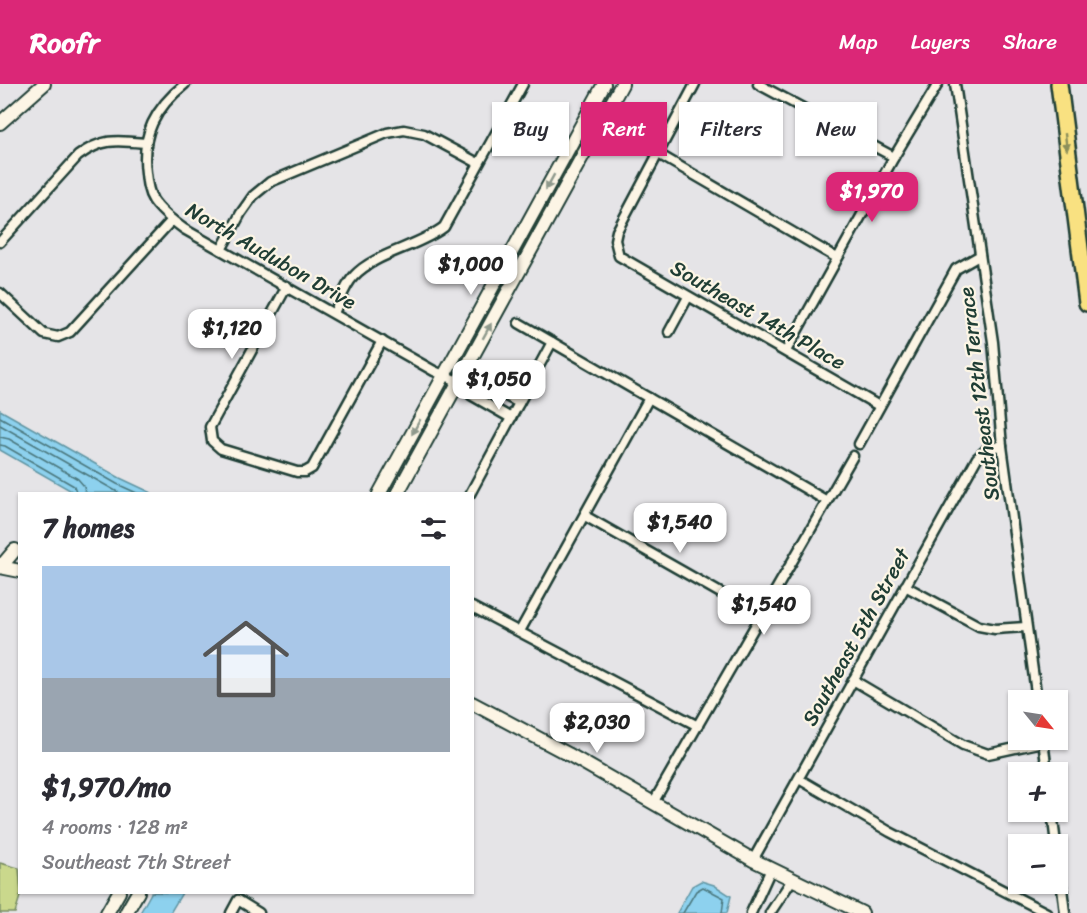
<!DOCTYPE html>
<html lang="en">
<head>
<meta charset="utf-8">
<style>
	body { margin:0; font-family:Sriracha,sans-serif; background:#f7f7f7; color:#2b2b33; height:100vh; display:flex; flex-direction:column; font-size:22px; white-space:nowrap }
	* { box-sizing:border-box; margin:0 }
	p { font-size:20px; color:#7c7c81 }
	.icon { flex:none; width:33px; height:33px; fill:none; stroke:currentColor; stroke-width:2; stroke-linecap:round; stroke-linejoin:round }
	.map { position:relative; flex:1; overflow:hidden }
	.panel { position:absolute; left:18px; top:408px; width:456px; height:402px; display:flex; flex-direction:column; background:#fff; border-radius:0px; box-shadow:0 2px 4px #0004 }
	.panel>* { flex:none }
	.banner { position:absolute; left:492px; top:18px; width:504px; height:54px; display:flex; gap:12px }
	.needle { width:39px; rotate:120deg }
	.buttons { position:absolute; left:1008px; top:606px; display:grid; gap:12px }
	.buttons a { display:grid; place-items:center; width:60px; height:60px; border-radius:0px; background:#fff; box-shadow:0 2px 4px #0004; font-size:30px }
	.price { position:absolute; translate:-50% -51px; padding:0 14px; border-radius:12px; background:#fff; color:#222; font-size:20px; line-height:39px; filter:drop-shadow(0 2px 3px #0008) }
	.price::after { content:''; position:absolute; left:50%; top:36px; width:18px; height:14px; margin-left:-9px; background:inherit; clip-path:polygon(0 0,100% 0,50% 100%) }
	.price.selected { background:#db2777; color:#fff }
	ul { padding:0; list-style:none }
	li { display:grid; align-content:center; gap:12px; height:318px; padding:0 24px }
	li+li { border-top:2px solid #e1e1e2 }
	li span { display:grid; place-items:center; height:186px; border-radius:0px; color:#555 }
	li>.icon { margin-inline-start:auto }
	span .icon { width:108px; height:108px; fill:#fffc; stroke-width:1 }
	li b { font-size:26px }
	h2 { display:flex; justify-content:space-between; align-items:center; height:72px; padding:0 24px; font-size:26px }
	.tag { padding:0 21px; border-radius:0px; background:#fff; box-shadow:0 2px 4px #0004; font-size:21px; line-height:54px }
	.tag.selected { background:#db2777; color:#fff }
	header { display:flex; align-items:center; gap:36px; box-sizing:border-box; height:84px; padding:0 30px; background:#db2777; color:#fff }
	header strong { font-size:28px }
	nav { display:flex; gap:33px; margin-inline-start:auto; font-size:21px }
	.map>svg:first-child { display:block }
</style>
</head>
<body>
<header>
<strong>Roofr</strong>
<nav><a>Map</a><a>Layers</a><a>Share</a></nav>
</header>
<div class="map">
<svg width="1087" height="829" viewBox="0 0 1087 829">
	<rect width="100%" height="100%" fill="#e5e4e7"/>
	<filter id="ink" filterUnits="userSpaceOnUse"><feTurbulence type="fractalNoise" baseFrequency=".0167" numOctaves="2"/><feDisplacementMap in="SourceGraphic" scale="12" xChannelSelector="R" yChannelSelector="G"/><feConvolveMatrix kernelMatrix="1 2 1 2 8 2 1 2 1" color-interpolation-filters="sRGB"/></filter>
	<g filter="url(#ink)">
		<g fill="#cad88c" stroke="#748a60" stroke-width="1.5">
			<polygon points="584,57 584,58 500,211 498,210 501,199 572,69"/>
			<polygon points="0,779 19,784 21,809 15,829 0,829"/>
		</g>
		<g fill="#8dd1ee" stroke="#6196a4" stroke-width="1.5">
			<polygon points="0,326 120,394 152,409 75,409 0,366"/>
			<polygon points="701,797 714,801 731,812 727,829 677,829 692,802"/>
			<polygon points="151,809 151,808 182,809 170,829 140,829"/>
		</g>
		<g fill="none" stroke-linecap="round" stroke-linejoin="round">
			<g stroke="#4b787e" stroke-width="1.5">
				<polyline points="0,333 117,400 139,410"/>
				<polyline points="0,341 121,410"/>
				<polyline points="0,353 9,355 78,395 84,402 85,410"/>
				<polyline points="0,361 5,362 74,402 77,410"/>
				<polyline points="683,829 696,807 703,803 724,814 722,829"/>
			</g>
			<defs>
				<g id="street">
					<path d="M 185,0 C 155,24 141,51 146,89 C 147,99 148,108 153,116 C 161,128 173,137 184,145 L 434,287 L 467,301 L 478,297 L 519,319"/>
					<polyline points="695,0 617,147 615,156 619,172 879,322"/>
					<polyline points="758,0 894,73"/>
					<polyline points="955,0 993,258 1002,362 1037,616"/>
					<polyline points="588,29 837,174"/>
					<path d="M 0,158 L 78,72 C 102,54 116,56 145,59"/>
					<polyline points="221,166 241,129 253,112 270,98 387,49 404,46 424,50 478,79"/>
					<polyline points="287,202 210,343 212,357 221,365 297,388 305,388 312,384 382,257"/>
					<polyline points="0,209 44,250 58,253 70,248 172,136"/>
					<path d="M 334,229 C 340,217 345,201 354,192 C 375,169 418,163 444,143 L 523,0"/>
					<polyline points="519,239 827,417"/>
					<polyline points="669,248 688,213"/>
					<polyline points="786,267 894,73 938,0"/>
					<polyline points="467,301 471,311 511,334"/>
					<polyline points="859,360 956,185 979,172"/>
					<polyline points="470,410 552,258"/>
					<polyline points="585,432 761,532"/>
					<polyline points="905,502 979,542 995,545 1026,543"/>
					<polyline points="472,523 698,642"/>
					<polyline points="520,547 649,314"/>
					<polyline points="853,596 963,661 988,670 1043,658"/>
					<polyline points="1043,656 1047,688"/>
					<polyline points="799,695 890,748 1047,829"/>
					<polyline points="653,719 853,372"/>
					<polyline points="1052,728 1056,760"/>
					<polyline points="1058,771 1065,829"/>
					<polyline points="753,776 977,374 988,364 1002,362"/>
					<polyline points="231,829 238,816 259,829"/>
					<polyline points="751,829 771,785"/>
					<polyline points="770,829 792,796"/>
				</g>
				<g id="secondary">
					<polyline points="0,39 44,0"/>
					<polyline points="379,410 604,0"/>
					<polyline points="397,410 622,0"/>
					<polyline points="0,480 4,479 15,466"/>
					<polyline points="0,483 20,487"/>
					<polyline points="472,619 568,670 753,776 862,829"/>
					<polyline points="107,829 119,808"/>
					<polyline points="126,829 138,808"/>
				</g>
				<polyline id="highway" points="1059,0 1087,219"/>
			</defs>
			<use href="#street" stroke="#1f3d34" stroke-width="13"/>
			<use href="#secondary" stroke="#1f3d34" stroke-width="16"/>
			<use href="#highway" stroke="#1f3d34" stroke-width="20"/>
			<use href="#street" stroke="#fcf5e5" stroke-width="8"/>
			<use href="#secondary" stroke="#fcf5e5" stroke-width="12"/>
			<use href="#highway" stroke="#f9e181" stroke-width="15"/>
		</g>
		<defs><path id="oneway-solid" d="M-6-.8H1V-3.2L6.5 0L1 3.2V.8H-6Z" transform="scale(1.5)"/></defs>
		<use fill="#8c8f5a" href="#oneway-solid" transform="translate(1066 58) rotate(83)"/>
		<g fill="#8e998c">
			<use href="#oneway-solid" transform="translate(550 98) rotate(119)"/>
			<use href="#oneway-solid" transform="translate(487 247) rotate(-61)"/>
			<use href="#oneway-solid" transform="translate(416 343) rotate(119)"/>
		</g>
	</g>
	<g text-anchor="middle" stroke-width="4.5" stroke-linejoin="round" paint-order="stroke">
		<g font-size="21" fill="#1f3d34" stroke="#fcf5e5">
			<text transform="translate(271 172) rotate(30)" y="7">North Audubon Drive</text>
			<text transform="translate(758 231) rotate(30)" y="7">Southeast 14th Place</text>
			<text transform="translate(979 310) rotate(-97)" y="7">Southeast 12th Terrace</text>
			<text transform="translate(856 553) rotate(-61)" y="7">Southeast 5th Street</text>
		</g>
	</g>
</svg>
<div class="buttons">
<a><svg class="needle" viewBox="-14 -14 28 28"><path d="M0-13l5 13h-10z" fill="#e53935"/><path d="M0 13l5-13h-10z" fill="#7c7c81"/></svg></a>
<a>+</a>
<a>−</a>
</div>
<b class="price selected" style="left:872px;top:139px">$1,970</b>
<b class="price" style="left:471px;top:212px">$1,000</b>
<b class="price" style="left:232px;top:276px">$1,120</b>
<b class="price" style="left:499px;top:327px">$1,050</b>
<b class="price" style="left:680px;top:470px">$1,540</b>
<b class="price" style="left:764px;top:552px">$1,540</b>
<b class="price" style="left:597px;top:670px">$2,030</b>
<div class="banner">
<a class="tag">Buy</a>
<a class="tag selected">Rent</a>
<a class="tag">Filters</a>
<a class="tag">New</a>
</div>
<section class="panel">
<h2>7 homes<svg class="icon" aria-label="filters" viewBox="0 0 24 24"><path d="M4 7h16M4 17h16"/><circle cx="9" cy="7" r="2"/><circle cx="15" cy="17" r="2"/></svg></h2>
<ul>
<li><span style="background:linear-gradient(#a9c7e8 60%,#9aa5b1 0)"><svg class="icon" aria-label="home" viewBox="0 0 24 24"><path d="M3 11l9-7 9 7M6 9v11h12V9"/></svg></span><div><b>$1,970/mo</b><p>4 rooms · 128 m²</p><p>Southeast 7th Street</p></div></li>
</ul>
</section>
</div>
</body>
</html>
